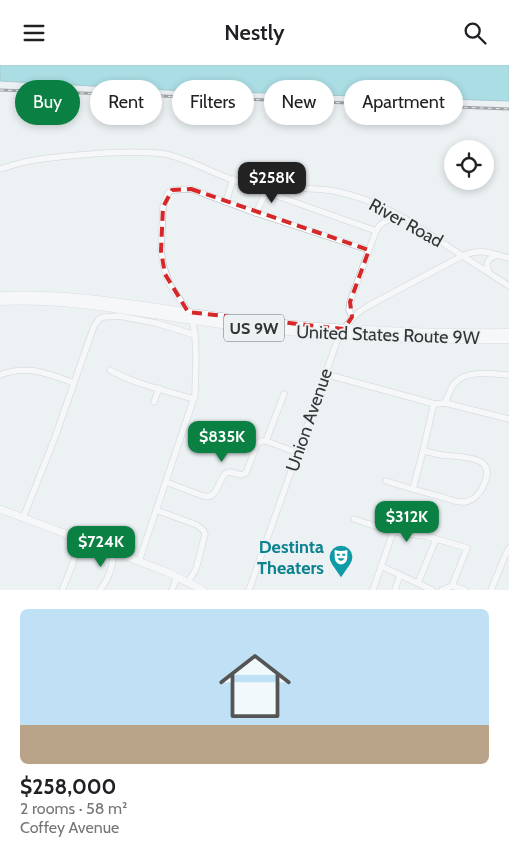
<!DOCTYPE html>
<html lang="en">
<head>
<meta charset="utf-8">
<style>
	body { margin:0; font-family:Cabin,sans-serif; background:#f6f6f6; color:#202124; height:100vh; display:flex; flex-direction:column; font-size:19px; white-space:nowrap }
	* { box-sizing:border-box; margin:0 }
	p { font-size:16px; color:#757577 }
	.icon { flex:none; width:28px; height:28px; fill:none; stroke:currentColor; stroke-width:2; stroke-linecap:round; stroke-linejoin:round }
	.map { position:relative; height:525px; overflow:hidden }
	.sheet { display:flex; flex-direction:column; background:#fff; flex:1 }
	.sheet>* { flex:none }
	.banner { position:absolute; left:15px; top:15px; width:480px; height:45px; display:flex; gap:10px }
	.tools { position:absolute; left:444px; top:75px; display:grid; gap:10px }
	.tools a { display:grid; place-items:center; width:50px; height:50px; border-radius:50%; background:#fff; box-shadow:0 2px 8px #0003; font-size:25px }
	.price { position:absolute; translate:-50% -42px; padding:0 11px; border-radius:10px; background:#0b8043; color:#fff; font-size:16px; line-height:32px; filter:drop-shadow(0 1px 2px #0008) }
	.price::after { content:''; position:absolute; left:50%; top:30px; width:15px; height:11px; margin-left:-8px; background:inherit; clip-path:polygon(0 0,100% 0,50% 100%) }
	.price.current { background:#222; color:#fff }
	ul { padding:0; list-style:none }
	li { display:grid; align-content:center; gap:10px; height:265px; padding:0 20px }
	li+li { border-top:1px solid #e0e0e0 }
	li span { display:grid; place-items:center; height:155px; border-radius:8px; color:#555 }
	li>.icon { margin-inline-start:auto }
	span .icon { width:90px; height:90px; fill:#fffc; stroke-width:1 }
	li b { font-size:21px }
	.tag { padding:0 18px; border-radius:22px; background:#fff; box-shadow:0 2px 8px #0003; font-size:18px; line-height:45px }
	.tag.current { background:#0b8043; color:#fff }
	header { display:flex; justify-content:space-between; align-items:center; height:65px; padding:0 20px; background:#fff; font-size:22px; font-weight:600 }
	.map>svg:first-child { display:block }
</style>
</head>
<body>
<header><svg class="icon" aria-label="menu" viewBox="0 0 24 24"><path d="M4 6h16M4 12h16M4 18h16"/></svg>Nestly<svg class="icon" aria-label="search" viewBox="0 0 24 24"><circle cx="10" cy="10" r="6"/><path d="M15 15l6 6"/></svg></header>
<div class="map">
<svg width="509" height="525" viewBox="0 0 509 525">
	<rect width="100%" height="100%" fill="#ecf1f4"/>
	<polygon fill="#5bc6d1" stroke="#4f9aa2" points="0,0 509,0 509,36 293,29 282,26 272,28 205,27 0,16"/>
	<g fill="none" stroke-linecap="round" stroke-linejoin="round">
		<defs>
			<g id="minor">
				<path d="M 0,104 C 10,101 19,98 29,96 C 54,91 80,90 105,88 C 125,87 145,86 165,89 C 194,95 219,113 247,119 C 275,125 305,121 334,126 C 381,135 416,160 455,186 C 473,198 491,209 509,221"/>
				<polyline points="266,127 376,166"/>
				<polyline points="226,137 233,114"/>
				<polyline points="256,148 267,125"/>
				<path d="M 489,207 C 484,198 489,192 498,190"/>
				<path d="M 352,252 L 349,245 L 350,237 L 376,166 C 384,152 392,155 406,154"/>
				<path d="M 110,305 C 134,319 167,326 194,334"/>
				<polyline points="325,309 435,339 445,338 509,354"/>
				<path d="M 0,310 C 27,299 49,309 74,318"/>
				<polyline points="154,337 159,323"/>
				<path d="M 445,338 C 448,332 450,324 454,319 C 466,304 492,309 509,310"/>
				<polyline points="266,376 284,329"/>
				<path d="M 386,416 C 404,422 423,427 442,432 C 449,434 457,438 465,437 C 474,435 481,428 484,419 C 498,390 461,392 442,390 C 436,389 429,387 423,386"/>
				<path d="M 166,417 L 203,431 C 218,435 217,416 226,408 L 230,407 L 241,410 L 246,408 L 257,379 L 261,376 L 266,376 L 298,388"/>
				<polyline points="413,424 423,386 433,342 435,339"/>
				<polyline points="156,445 197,460 204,466 205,469 196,504 188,517"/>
				<polyline points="23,453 54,375 94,261 99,254 103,252 119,251 156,258 195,270"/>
				<polyline points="354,454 393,467 426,471 467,483 452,521 442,525"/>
				<polyline points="139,496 195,330 196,293 195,270 192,255 185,242 170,220 164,203 161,186 163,142 165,136 168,128 172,125 191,124 256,148 369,185"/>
				<polyline points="381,501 432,525"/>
				<polyline points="418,518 436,474"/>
				<polyline points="452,521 465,525"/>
				<polyline points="62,525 70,506 81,475"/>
				<path d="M 100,525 C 110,511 112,503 114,487"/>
				<polyline points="172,525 177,512"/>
				<path d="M 249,525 L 336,279 C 343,262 353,250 368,241 L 462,191 C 482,183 489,188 509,193"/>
				<polyline points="373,525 393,467"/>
				<polyline points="395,525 400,510"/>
				<polyline points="491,525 505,491 509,483"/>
			</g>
			<polyline id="major" points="0,444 167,507 203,525"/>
			<g id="highway">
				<path d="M 0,231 C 82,227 163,246 245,255 C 332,265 421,269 509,268"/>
				<path d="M 0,236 C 75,232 148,250 222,259 C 317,271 413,275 509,274"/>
			</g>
		</defs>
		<use href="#minor" stroke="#c2c7ca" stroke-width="7"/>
		<use href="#major" stroke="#c2c7ca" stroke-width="8"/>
		<use href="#highway" stroke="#c2c7ca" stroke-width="9"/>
		<use href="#minor" stroke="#fff" stroke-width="5.5"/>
		<use href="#major" stroke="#fff" stroke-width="7"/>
		<use href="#highway" stroke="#fff" stroke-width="8"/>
		<defs>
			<polyline id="rail" points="0,25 509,44"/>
		</defs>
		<use href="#rail" stroke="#454849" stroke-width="3"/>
		<use href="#rail" stroke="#ecf1f4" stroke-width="1" stroke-dasharray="4" stroke-linecap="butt"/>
	</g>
	<path d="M0 0H509V525H0ZM 191,124 L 369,185 L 350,237 L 352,252 L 344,264 L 188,247 L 165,209 L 161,186 L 163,142 L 172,125 Z" fill="#ecf1f4" fill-opacity=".55" fill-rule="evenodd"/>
	<path fill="none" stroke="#d62828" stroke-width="4" stroke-dasharray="10 6" stroke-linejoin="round" d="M 191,124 L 369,185 L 350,237 L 352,252 L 344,264 L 188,247 L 165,209 L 161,186 L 163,142 L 172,125 Z"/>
	<defs>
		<symbol id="theatre-pin" viewBox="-11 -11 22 30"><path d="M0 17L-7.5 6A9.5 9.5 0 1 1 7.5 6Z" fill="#0f9aa8" stroke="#ecf1f4"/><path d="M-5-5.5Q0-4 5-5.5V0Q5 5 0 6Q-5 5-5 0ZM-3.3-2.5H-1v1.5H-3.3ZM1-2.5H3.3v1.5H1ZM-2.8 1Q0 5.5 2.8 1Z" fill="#fff"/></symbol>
	</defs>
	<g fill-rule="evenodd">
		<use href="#theatre-pin" x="327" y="478" width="28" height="38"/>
	</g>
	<g text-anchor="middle" stroke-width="4" stroke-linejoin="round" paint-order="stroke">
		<rect fill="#ecf1f4" stroke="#6a6d6e" stroke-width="1" x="224" y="249.5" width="60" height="27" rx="4"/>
		<g font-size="16" font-weight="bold" fill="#323435">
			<text x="254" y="269">US 9W</text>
		</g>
		<g font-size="18" fill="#323435" stroke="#ecf1f4">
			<text transform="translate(406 158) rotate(29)" y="6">River Road</text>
			<text transform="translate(388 270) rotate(2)" y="6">United States Route 9W</text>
			<text transform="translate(309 355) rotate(-71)" y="6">Union Avenue</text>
		</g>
		<g font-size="18" font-weight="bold" fill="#0d838f" stroke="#ecf1f4" text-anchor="end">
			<text x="324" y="488">Destinta<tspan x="324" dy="21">Theaters</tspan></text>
		</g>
	</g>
</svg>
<div class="tools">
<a><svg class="icon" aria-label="locate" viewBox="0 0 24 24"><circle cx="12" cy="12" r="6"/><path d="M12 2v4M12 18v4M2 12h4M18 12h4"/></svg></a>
</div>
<b class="price current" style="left:272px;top:139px">$258K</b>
<b class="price" style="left:222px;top:398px">$835K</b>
<b class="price" style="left:407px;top:478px">$312K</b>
<b class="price" style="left:101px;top:503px">$724K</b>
<div class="banner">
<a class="tag current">Buy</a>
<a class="tag">Rent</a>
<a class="tag">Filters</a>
<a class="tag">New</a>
<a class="tag">Apartment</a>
</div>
</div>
<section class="sheet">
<ul>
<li><span style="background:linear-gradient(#bfe0f5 75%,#b9a48a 0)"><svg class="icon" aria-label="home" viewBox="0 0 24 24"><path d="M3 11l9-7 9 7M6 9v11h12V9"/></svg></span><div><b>$258,000</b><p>2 rooms · 58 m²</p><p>Coffey Avenue</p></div></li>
</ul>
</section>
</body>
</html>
